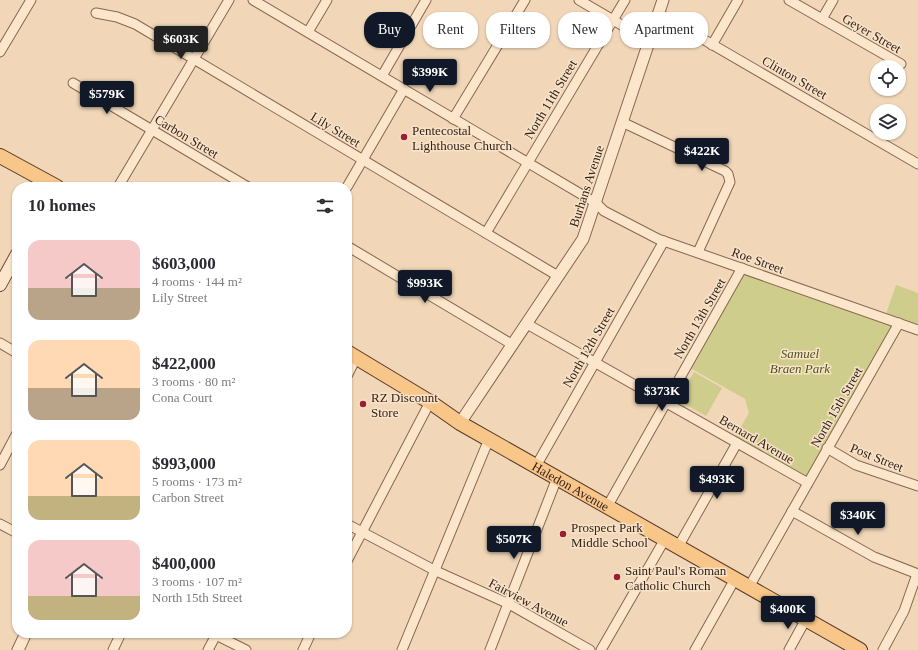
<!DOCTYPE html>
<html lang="en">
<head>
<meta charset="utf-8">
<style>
	body { margin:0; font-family:"Times New Roman",serif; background:#f7f7f7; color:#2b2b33; height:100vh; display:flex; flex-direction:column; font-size:15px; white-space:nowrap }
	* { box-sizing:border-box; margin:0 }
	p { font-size:13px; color:#7c7c81 }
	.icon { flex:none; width:22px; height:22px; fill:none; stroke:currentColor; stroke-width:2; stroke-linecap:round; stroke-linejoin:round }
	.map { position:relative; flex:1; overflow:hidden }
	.drawer { position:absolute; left:12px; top:182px; width:340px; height:456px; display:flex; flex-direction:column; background:#fff; border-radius:16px; box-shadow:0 1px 3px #0004 }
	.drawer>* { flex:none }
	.banner { position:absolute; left:364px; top:12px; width:380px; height:36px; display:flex; gap:8px }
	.controls { position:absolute; left:870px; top:60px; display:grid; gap:8px }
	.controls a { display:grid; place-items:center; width:36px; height:36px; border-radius:50%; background:#fff; box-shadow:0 1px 3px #0004; font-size:20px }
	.price { position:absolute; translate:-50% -34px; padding:0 9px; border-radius:4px; background:#111827; color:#fff; font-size:13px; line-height:26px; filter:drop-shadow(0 1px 2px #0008) }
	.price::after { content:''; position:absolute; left:50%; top:24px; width:12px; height:9px; margin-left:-6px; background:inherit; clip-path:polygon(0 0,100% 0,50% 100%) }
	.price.active { background:#222; color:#fff }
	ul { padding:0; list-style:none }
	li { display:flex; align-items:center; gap:12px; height:100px; padding:0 16px }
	li span { display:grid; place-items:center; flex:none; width:112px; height:80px; border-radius:12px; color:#555 }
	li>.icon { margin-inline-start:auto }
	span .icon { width:48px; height:48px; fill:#fffc; stroke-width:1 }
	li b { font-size:17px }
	h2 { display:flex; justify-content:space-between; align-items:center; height:48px; padding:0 16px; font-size:17px }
	.tag { padding:0 14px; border-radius:16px; background:#fff; box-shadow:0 1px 3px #0004; font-size:14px; line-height:36px }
	.tag.active { background:#111827; color:#fff }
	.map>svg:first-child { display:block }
</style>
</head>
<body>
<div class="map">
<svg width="918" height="650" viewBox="0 0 918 650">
	<rect width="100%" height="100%" fill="#f1d7b8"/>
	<g fill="#cfcd8c">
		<polygon points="740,267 898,324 808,484 733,440 749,413 745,399 685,365"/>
		<polygon points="896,285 918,293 918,326 886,314"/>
		<polygon points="694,372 722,388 706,416 678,400"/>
	</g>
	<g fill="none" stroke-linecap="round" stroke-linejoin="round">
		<defs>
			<g id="minor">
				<polyline points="253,0 596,203 604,211 658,239 918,330"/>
				<polyline points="579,0 649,41"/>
				<polyline points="789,0 901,64"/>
				<polyline points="96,13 117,17 135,24 558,276"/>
				<polyline points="658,13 918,164"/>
				<polyline points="822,19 833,0"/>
				<polyline points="308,32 327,0"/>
				<polyline points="712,45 738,0"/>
				<polyline points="0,52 31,0"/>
				<polyline points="382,76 426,0"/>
				<polyline points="73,83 248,187"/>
				<polyline points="453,119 525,0"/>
				<polyline points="622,122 725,171 728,174 730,182 698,252"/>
				<polyline points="118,187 229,0"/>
				<polyline points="347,187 404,89"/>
				<polyline points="486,233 625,0"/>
				<polyline points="347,246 513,345"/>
				<polyline points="527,324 808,483"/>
				<polyline points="0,343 17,353"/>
				<polyline points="347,376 356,358"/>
				<polyline points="827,448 856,465 918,486"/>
				<polyline points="0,465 17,433"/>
				<polyline points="536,466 664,241"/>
				<polyline points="607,507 742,268"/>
				<polyline points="792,511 874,557 918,574"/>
				<polyline points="0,524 17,533"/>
				<polyline points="347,524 436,571 509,604 590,650"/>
				<polyline points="678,547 737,443"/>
				<polyline points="347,561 430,402"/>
				<polyline points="749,587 899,323"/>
				<polyline points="212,633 246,650"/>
				<polyline points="113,650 121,633"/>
				<polyline points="208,650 217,633"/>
				<polyline points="303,650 311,633"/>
				<polyline points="402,650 489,439"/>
				<polyline points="490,650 557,478"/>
				<polyline points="601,650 665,539"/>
				<polyline points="695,650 735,579"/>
				<polyline points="789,650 806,619"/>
				<polyline points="883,650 904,611 917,574"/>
			</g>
			<g id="tertiary">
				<polyline points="460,423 583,239 663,0"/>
				<polyline points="18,650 26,633"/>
			</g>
			<polyline id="secondary" points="0,285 17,254"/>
			<g id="primary">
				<polyline points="0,156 57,187"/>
				<path id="s1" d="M 347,352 L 430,402 L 460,423 L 860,650"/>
			</g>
		</defs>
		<use href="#minor" stroke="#886652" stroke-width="11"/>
		<use href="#tertiary" stroke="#886652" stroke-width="13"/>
		<use href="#secondary" stroke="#694836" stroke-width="14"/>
		<use href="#primary" stroke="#543628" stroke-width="16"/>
		<use href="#minor" stroke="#fce6cb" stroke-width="9"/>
		<use href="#tertiary" stroke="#fce6cb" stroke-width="11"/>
		<use href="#secondary" stroke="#fce6cb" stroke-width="12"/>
		<use href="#primary" stroke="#f9c68a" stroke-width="14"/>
	</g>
	<g fill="#9b1e32" stroke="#f8e3c8" stroke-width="1.5">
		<circle cx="404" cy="137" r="4"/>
		<circle cx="363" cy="404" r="4"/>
		<circle cx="563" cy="534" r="4"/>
		<circle cx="617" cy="577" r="4"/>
	</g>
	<g text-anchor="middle" stroke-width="3" stroke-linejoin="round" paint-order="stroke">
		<g font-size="13" fill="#352219" stroke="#f8e3c8">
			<text transform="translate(872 33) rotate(30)" y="5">Geyer Street</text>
			<text transform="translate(795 77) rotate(30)" y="5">Clinton Street</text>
			<text transform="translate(550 99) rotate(-59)" y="5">North 11th Street</text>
			<text transform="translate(336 129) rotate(31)" y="5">Lily Street</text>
			<text transform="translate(187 136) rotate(31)" y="5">Carbon Street</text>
			<text transform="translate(586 186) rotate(-72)" y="5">Burhans Avenue</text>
			<text transform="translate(758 260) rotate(20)" y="5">Roe Street</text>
			<text transform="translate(699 318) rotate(-60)" y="5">North 13th Street</text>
			<text transform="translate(588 347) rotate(-60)" y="5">North 12th Street</text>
			<text transform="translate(836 407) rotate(-60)" y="5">North 15th Street</text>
			<text transform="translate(757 439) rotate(30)" y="5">Bernard Avenue</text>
			<text transform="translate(877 457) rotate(22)" y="5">Post Street</text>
			<text dy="5" stroke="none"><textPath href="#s1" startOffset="261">Haledon Avenue</textPath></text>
			<text transform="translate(529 602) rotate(28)" y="5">Fairview Avenue</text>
		</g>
		<g font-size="13" fill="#352219" stroke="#f8e3c8" text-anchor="start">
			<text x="412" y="135">Pentecostal<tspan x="412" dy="15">Lighthouse Church</tspan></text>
			<text x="371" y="402">RZ Discount<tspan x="371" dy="15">Store</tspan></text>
			<text x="571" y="532">Prospect Park<tspan x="571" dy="15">Middle School</tspan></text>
			<text x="625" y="575">Saint Paul's Roman<tspan x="625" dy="15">Catholic Church</tspan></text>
		</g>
		<g font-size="13" font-style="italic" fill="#4e531e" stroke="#f8e3c8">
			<text x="800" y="358">Samuel<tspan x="800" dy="15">Braen Park</tspan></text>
		</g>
	</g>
</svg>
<div class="controls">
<a><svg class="icon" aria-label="locate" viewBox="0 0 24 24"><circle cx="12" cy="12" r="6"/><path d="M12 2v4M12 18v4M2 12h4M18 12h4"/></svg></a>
<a><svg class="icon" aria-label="layers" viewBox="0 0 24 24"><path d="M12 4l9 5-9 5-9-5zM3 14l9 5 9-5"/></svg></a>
</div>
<b class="price active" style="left:181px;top:60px">$603K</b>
<b class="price" style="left:430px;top:93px">$399K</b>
<b class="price" style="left:107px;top:115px">$579K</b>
<b class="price" style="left:702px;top:172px">$422K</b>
<b class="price" style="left:425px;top:304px">$993K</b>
<b class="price" style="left:662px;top:412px">$373K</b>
<b class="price" style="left:717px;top:500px">$493K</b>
<b class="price" style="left:858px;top:536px">$340K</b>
<b class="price" style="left:514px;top:560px">$507K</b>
<b class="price" style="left:788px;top:630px">$400K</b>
<div class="banner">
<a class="tag active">Buy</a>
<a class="tag">Rent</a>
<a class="tag">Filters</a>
<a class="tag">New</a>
<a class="tag">Apartment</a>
</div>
<section class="drawer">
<h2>10 homes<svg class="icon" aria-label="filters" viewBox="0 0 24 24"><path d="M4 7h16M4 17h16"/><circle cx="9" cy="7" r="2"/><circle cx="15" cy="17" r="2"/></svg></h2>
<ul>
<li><span style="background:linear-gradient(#f6c9c9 60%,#b9a48a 0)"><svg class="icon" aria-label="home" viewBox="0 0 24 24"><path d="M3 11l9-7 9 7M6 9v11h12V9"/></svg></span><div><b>$603,000</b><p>4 rooms · 144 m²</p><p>Lily Street</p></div></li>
<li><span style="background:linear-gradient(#ffd9b3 60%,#b9a48a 0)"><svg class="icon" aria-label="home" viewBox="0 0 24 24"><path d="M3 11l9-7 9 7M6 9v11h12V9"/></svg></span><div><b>$422,000</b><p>3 rooms · 80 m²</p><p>Cona Court</p></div></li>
<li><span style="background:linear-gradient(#ffd9b3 70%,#c2b280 0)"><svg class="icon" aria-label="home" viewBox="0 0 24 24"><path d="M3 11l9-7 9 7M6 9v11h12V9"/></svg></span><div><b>$993,000</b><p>5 rooms · 173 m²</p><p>Carbon Street</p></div></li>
<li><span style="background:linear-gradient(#f6c9c9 70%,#c2b280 0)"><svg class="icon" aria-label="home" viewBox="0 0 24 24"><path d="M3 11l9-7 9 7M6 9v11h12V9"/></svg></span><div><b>$400,000</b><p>3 rooms · 107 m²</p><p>North 15th Street</p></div></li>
</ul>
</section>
</div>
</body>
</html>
